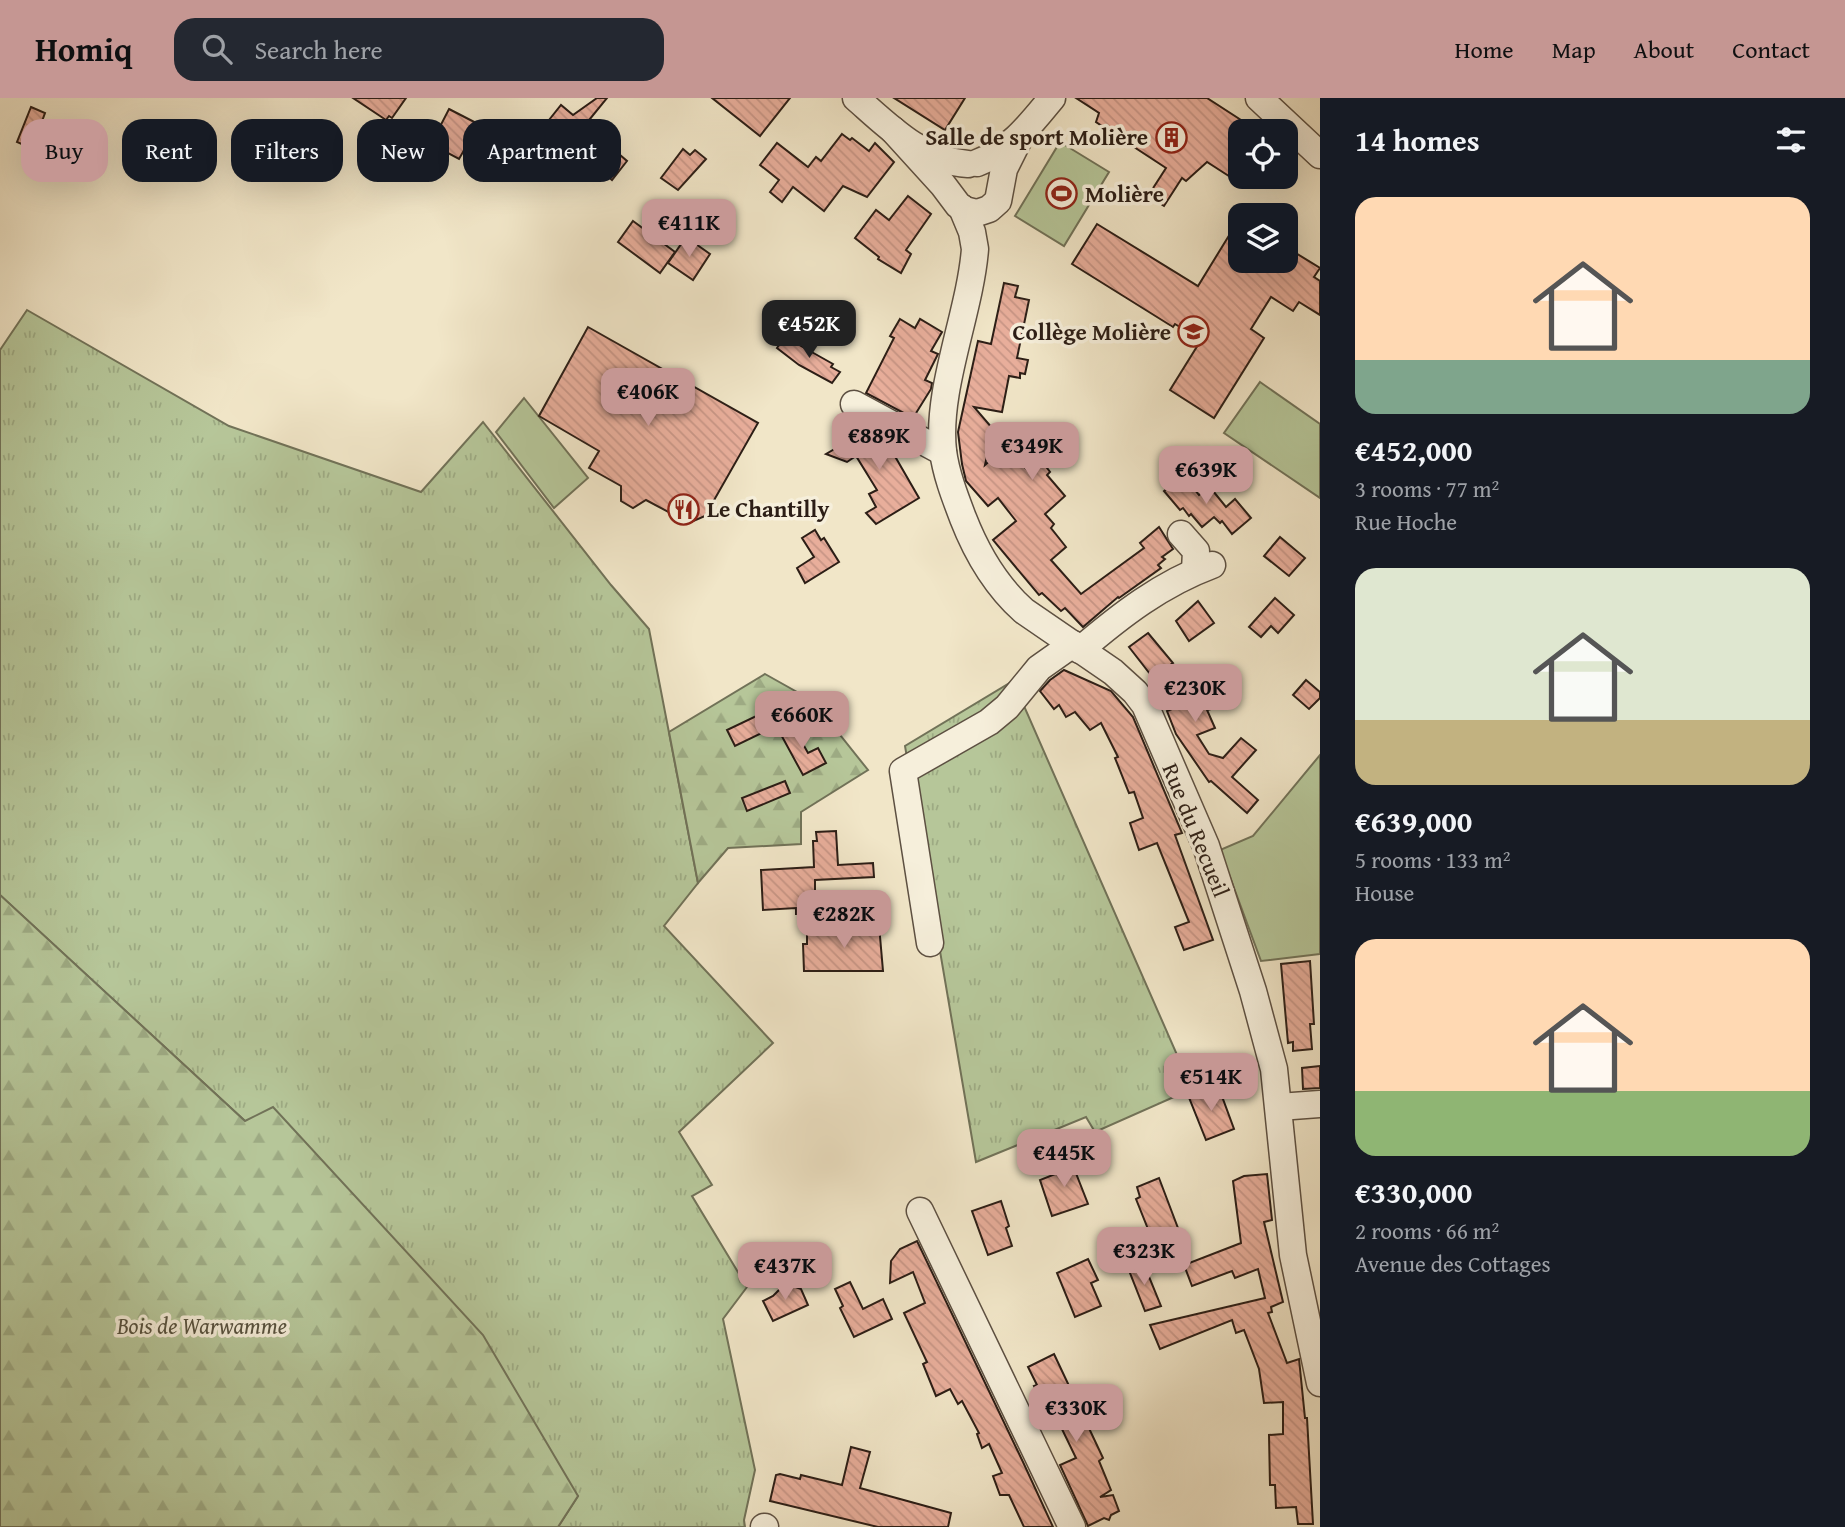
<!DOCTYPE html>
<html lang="en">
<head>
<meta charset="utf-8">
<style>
	body { margin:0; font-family:"Gentium Book Plus",serif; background:#242831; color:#f1f3f6; height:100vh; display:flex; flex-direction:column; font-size:26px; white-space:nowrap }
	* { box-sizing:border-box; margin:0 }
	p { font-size:23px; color:#9ea1a6 }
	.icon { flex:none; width:38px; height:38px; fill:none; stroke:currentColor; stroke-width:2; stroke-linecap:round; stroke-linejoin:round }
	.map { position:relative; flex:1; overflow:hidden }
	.side { display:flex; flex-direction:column; background:#171b24; width:525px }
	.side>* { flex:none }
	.banner { position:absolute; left:21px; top:21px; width:665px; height:63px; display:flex; gap:14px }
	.fabs { position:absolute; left:1228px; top:21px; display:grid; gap:14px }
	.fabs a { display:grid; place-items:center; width:70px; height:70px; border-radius:14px; background:#171b24; box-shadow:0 7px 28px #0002; font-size:35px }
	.price { position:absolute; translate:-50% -60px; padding:0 16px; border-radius:14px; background:#c59692; color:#111; font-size:23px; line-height:46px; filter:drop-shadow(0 2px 4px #0008) }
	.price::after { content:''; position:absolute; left:50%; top:42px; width:21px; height:16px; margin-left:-10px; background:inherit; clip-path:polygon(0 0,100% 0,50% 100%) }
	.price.active { background:#222; color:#fff }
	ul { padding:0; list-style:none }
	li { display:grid; align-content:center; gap:14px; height:371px; padding:0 35px }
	li span { display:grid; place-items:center; height:217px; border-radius:21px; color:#555 }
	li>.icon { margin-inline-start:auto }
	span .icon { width:126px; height:126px; fill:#fffc; stroke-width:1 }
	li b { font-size:30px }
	h2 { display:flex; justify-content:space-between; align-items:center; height:84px; padding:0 35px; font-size:30px }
	.tag { padding:0 24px; border-radius:21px; background:#171b24; box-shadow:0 7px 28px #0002; font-size:24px; line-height:63px }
	.tag.active { background:#c59692; color:#111 }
	header { display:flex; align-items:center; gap:42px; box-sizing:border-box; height:98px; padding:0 35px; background:#c59692; color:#111 }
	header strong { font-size:33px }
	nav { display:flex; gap:38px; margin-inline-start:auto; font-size:24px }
	.search { width:490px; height:63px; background:#242831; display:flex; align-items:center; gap:18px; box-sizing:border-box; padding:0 24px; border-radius:21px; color:#9ea1a6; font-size:26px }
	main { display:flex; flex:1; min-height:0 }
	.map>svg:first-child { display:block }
</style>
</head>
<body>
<header>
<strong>Homiq</strong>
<div class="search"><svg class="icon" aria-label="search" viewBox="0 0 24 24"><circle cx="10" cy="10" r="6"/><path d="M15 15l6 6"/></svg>Search here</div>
<nav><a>Home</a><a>Map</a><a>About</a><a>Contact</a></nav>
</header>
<main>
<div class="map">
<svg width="1320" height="1429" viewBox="0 0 1320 1429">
	<defs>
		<pattern id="grass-tufts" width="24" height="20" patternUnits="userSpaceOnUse" patternTransform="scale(1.75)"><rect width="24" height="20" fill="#b6c699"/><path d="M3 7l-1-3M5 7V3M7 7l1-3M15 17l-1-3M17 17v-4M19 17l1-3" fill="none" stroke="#9daa83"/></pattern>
		<pattern id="forest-firs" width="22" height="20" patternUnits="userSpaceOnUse" patternTransform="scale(1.75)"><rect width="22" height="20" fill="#b6c699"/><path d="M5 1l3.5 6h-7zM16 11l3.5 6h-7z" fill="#9daa83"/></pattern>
		<pattern id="building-back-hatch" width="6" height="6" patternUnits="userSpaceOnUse" patternTransform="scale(1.75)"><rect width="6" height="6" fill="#e8ae9b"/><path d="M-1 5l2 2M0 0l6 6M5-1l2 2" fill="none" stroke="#c79585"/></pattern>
	</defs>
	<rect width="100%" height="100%" fill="#f1e6c8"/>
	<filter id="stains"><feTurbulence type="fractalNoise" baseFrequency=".00286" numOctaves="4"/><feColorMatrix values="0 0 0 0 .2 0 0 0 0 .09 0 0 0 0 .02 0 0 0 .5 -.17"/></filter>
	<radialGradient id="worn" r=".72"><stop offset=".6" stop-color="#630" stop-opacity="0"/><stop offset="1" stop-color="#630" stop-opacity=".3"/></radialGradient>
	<g fill="url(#grass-tufts)" stroke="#717258" stroke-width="2">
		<polygon points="27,212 229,328 421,394 483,324 611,487 649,531 698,785 664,828 773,945 679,1034 712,1087 692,1098 747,1189 723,1221 755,1372 744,1422 745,1429 558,1429 578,1398 245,1023 0,797 0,252"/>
		<polygon points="1013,583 1192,991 1095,1034 1086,1019 976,1064 905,648"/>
	</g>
	<g fill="url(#forest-firs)" stroke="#717258" stroke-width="2">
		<polygon points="765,576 813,603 868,672 801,714 801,746 728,750 698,785 669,634"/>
		<polygon points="0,797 245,1023 273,1009 483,1237 578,1398 558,1429 0,1429"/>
	</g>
	<g fill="#b6c699" stroke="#717258" stroke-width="2">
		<polygon points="1060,44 1109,74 1064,148 1015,118"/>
		<polygon points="1260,284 1320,326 1320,400 1224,335"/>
		<polygon points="524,300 588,380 554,410 496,334"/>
		<polygon points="1320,657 1320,856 1261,863 1220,752 1253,738"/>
	</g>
	<g fill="url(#building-back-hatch)" stroke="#2c1e16" stroke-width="2">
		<polygon points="353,0 406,0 392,20 389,18 386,22"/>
		<polygon points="597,0 607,0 585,27 627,63 612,82 570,46 547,75 545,74 560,31 549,22 561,7 573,17"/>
		<polygon points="712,0 790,0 760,38"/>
		<polygon points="894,0 965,0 945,32"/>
		<polygon points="1076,0 1207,0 1241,22 1241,74 1235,82 1207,64 1186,83 1182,80 1164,108 1148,98 1166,70 1096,24 1099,15"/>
		<polygon points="31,9 45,15 41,26 74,39 63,64 17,44"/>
		<polygon points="449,11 484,29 473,51 467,47 459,61 431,46"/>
		<polygon points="842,36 850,42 852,40 869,53 875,45 894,64 867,99 843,88 824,113 793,89 782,104 770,94 779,82 760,67 777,45 808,69 816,59 821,63"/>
		<polygon points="683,51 690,57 695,52 706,61 678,92 661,80"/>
		<polygon points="908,98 931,116 906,152 911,156 901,175 878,161 879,159 855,140 876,112 889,122"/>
		<polygon points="1241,118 1241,163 1286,163 1286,149 1320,170 1314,179 1320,183 1320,217 1299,204 1293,213 1271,199 1251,231 1264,240 1214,320 1170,292 1201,242 1175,226 1173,229 1072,166 1097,126 1198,188"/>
		<polygon points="633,123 675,154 660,175 618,144"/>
		<polygon points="686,139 710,156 693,182 668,165"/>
		<polygon points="1004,185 1018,188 1015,199 1029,202 1017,260 1028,262 1025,276 1020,275 1020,280 1009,278 1002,314 974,309 993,331 985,367 1007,348 1028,373 1041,362 1050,374 1047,377 1065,398 1045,416 1054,426 1051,430 1066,449 1051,462 1081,496 1144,450 1140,445 1159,429 1173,451 1162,459 1165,461 1158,467 1161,470 1119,500 1118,499 1083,529 1065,510 1061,513 1042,495 1039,497 993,442 1016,423 998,400 988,408 966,383 962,366 958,334 978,243 991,246"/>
		<polygon points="900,221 915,230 920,221 942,234 931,253 938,256 925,282 932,285 931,291 913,320 866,295 894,240 890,238"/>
		<polygon points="588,229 758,325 705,418 689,425 646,402 633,410 621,403 621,388 589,370 599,353 539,318"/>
		<polygon points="785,239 833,266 831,269 840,274 832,285 799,267 777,250"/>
		<polygon points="844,318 885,341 919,400 876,426 866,415 876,409 869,396 877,392 856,358 847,364 826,356 862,335"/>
		<polygon points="1183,377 1199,397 1209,388 1226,409 1235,401 1251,420 1232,436 1222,423 1220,425 1214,419 1202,429 1191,416 1189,418 1183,410 1180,412 1164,393"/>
		<polygon points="815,432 821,442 824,440 839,464 805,485 797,470 814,459 802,440"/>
		<polygon points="1280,439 1305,460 1289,478 1264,458"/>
		<polygon points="1275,500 1294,517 1278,535 1271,528 1261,539 1249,529"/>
		<polygon points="1198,503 1214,525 1189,543 1176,523"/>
		<polygon points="1148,535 1173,565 1170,567 1194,601 1205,597 1211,611 1207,612 1215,630 1197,637 1209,656 1223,660 1241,640 1256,652 1232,679 1258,702 1247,715 1211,683 1209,684 1176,636 1167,613 1172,611 1154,587 1157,585 1129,549"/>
		<polygon points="1064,572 1111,593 1133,619 1182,735 1175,737 1213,842 1184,852 1175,829 1189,824 1157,745 1139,752 1130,725 1143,720 1134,694 1129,695 1115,660 1118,659 1101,625 1090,632 1075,614 1066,619 1059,607 1054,611 1040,593 1050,582"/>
		<polygon points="1306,582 1320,594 1320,600 1309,611 1293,597"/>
		<polygon points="767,613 774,629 735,648 727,632"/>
		<polygon points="792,626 808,655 818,650 826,665 803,677 779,633"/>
		<polygon points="785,683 790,695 747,713 742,700"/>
		<polygon points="836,733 838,767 873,765 874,779 815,782 815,816 796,816 796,810 763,812 761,772 814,769 813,743 817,743 816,734"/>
		<polygon points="879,827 883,873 804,873 803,846 807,846 807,834"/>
		<polygon points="1310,863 1314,926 1310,926 1312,951 1293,953 1293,944 1288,945 1281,866"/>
		<polygon points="1320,968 1320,990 1303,991 1302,970"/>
		<polygon points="1210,989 1213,995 1220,993 1234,1031 1206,1042 1188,997"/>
		<polygon points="1070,1060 1088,1106 1052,1118 1040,1082 1058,1075 1055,1066"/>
		<polygon points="1267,1076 1272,1122 1264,1124 1283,1204 1271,1209 1272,1214 1268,1215 1287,1265 1299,1261 1305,1320 1307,1320 1313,1426 1298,1426 1296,1409 1276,1410 1275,1387 1270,1387 1269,1337 1283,1336 1283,1304 1264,1305 1259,1271 1244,1232 1236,1235 1232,1222 1160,1251 1150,1227 1265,1200 1258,1171 1235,1180 1232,1173 1192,1188 1184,1167 1241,1145 1233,1083 1244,1078"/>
		<polygon points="1159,1080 1184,1146 1158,1156 1136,1101 1140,1099 1137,1089"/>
		<polygon points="1001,1103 1009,1128 1006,1130 1012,1148 988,1157 972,1113"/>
		<polygon points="917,1143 1023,1364 1053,1429 1024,1429 1009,1397 1000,1397 993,1378 1002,1375 989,1346 982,1350 977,1336 979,1335 962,1303 958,1306 950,1291 936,1298 923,1266 927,1264 904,1215 925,1205 913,1174 890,1185 891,1163 900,1151"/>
		<polygon points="1088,1161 1098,1182 1091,1185 1101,1208 1075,1219 1057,1175"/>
		<polygon points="1143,1164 1161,1208 1145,1213 1128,1170"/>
		<polygon points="850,1184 863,1211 883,1201 892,1221 854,1239 840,1210 843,1208 835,1191"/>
		<polygon points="793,1188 801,1191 808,1207 773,1223 763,1203 773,1198 779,1192"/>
		<polygon points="1054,1256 1103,1360 1099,1363 1111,1392 1100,1399 1113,1397 1119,1413 1111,1417 1109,1422 1104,1420 1088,1428 1060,1367 1076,1360 1046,1298 1041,1300 1034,1288 1037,1287 1028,1269"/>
		<polygon points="851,1349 870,1354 860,1390 951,1415 948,1429 878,1429 770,1403 776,1377 780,1376 800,1381 801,1377 842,1387"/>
	</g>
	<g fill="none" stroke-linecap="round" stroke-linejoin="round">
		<defs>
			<g id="minor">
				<path d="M 856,0 C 890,30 922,63 968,66"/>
				<polyline points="1259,0 1320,57"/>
				<polyline points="893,32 943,87 958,107 965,112 977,115 989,111 998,103 1004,71 1020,39"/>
				<path d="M 977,65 C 1011,52 1029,28 1052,0"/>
				<path d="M 962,110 L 972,134 L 975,151 C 970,215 936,291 943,353 C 946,376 955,399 963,420 C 977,456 996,488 1024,513 L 1113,574 L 1135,594 L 1145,607 L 1206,748 L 1253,893 L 1274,971 L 1293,1157 L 1320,1285"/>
				<polyline points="854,306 943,354"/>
				<polyline points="1181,436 1196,453 1195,473"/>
				<path d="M 1080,552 C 1121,517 1161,486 1212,467"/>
				<polyline points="930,845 903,673 989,624 1007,609 1039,570 1073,546"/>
				<polyline points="1279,1009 1320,1006"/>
				<polyline points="920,1113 1072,1429"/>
				<polyline points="764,1429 765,1429"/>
			</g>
		</defs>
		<use href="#minor" stroke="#5d5042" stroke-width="29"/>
		<use href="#minor" stroke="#f6efdb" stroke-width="26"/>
	</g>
	<defs>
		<symbol id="building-ring" viewBox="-11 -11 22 22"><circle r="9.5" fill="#f6efdb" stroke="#8f2418" stroke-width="1.5"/><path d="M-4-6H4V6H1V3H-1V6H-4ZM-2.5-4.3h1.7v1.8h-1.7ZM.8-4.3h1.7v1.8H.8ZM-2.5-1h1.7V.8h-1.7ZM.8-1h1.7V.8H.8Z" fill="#8f2418"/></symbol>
		<symbol id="stadium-ring" viewBox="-11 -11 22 22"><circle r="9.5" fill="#f6efdb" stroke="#8f2418" stroke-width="1.5"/><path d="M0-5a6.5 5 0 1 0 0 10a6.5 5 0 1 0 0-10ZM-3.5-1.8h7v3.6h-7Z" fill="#8f2418"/></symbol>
		<symbol id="school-ring" viewBox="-11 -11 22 22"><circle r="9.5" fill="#f6efdb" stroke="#8f2418" stroke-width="1.5"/><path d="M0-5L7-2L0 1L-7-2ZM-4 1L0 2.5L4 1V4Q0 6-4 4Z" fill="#8f2418"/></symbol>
		<symbol id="restaurant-ring" viewBox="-11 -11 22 22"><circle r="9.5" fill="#f6efdb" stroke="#8f2418" stroke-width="1.5"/><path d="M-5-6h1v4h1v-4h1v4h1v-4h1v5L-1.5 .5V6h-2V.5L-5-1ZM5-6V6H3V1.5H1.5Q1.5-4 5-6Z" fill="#8f2418"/></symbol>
	</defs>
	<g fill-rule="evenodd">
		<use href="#building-ring" x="1154" y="22" width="35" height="35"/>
		<use href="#stadium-ring" x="1044" y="78" width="35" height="35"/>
		<use href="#school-ring" x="1176" y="216" width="35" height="35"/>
		<use href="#restaurant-ring" x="666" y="394" width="35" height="35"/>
	</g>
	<g text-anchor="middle" stroke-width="7" stroke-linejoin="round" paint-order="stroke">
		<g font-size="23" font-weight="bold" fill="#2c1e16" stroke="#f6efdb" text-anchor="end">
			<text x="1148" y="47">Salle de sport Molière</text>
			<text x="1085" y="104" text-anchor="start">Molière</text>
			<text x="1171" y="242">Collège Molière</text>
			<text x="707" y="419" text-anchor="start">Le Chantilly</text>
		</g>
		<g font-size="23" fill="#2c1e16" stroke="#f6efdb">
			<text transform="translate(1196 732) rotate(68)" y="8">Rue du Recueil</text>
		</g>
		<g font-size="23" font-style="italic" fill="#55503d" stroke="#f6efdb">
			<text x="202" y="1236">Bois de Warwamme</text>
		</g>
	</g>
	<rect width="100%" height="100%" filter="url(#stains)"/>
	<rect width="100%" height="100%" fill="url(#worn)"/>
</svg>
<div class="fabs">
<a><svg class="icon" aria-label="locate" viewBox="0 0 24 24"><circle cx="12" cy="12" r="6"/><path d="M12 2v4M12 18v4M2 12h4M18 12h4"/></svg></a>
<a><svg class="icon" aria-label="layers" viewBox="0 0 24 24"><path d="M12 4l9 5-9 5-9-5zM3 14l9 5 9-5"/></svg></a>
</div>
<b class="price" style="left:689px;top:161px">€411K</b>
<b class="price active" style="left:809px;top:262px">€452K</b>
<b class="price" style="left:648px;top:330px">€406K</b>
<b class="price" style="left:879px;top:374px">€889K</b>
<b class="price" style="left:1032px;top:384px">€349K</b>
<b class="price" style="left:1206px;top:408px">€639K</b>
<b class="price" style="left:1195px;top:626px">€230K</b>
<b class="price" style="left:802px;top:653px">€660K</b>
<b class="price" style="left:844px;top:852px">€282K</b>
<b class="price" style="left:1211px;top:1015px">€514K</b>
<b class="price" style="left:1064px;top:1091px">€445K</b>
<b class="price" style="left:1144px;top:1189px">€323K</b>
<b class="price" style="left:785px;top:1204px">€437K</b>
<b class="price" style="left:1076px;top:1346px">€330K</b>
<div class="banner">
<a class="tag active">Buy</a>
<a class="tag">Rent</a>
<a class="tag">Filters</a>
<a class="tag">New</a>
<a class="tag">Apartment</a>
</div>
</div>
<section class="side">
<h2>14 homes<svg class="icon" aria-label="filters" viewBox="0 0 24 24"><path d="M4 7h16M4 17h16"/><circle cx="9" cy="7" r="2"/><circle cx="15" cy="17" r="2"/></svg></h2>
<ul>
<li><span style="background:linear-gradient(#ffd9b3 75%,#7fa58c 0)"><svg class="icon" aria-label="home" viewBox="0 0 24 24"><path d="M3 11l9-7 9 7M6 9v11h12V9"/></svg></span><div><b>€452,000</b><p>3 rooms · 77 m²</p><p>Rue Hoche</p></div></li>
<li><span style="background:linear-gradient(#dfe7d0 70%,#c2b280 0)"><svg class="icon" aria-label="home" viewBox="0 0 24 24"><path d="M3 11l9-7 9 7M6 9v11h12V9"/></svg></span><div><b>€639,000</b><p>5 rooms · 133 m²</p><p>House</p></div></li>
<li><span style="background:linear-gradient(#ffd9b3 70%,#8fb573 0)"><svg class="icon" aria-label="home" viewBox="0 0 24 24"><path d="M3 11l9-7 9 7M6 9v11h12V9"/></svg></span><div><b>€330,000</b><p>2 rooms · 66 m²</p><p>Avenue des Cottages</p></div></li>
</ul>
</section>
</main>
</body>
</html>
